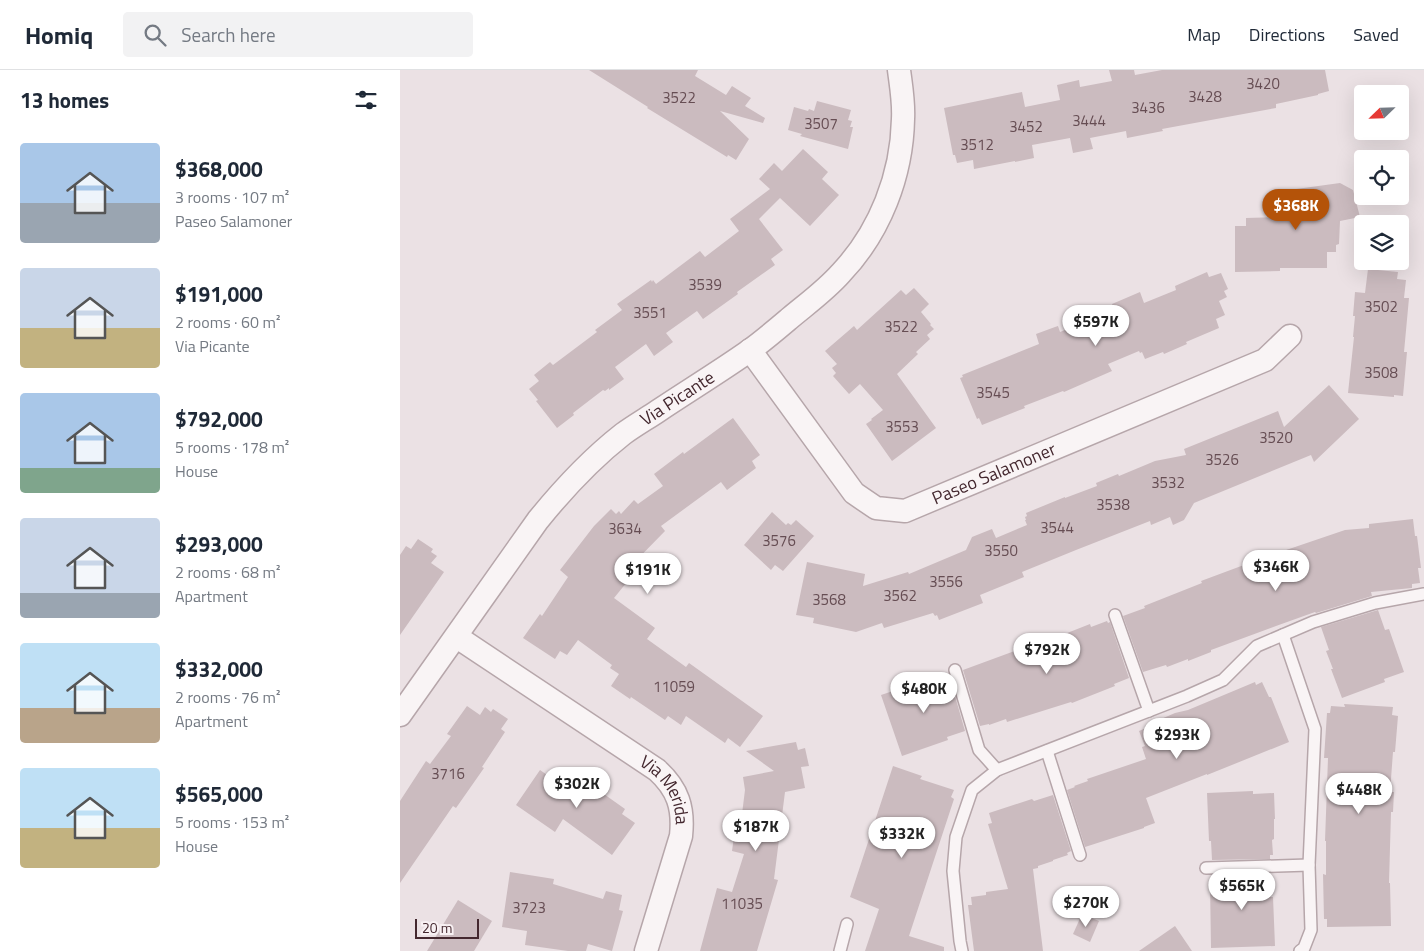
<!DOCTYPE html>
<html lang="en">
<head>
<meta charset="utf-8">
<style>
	body { margin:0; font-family:"Titillium Web",sans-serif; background:#f2f2f3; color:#1f2937; height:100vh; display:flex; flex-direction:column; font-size:19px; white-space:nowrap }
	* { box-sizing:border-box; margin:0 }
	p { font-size:16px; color:#747a83 }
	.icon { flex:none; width:28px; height:28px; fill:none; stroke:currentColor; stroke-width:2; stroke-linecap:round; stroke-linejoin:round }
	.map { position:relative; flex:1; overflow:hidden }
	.details { display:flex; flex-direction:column; background:#fff; width:400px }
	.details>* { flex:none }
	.needle { width:32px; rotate:247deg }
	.buttons { position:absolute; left:954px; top:15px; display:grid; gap:10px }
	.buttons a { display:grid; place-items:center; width:55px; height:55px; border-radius:5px; background:#fff; box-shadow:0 5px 20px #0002; font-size:25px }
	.scale { position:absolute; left:15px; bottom:12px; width:64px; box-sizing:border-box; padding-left:5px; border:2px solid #44282f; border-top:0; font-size:14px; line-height:18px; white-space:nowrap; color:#44282f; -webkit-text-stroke:4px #f8f1f3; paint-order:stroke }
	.price { position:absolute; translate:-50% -42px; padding:0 11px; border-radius:18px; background:#fff; color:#222; font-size:16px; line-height:32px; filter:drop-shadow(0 1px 2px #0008) }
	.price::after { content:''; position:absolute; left:50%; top:30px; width:15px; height:11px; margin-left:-8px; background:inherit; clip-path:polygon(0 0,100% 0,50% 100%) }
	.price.on { background:#b45309; color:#fff }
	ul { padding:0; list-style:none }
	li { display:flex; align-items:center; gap:15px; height:125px; padding:0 20px }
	li span { display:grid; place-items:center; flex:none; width:140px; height:100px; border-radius:5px; color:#555 }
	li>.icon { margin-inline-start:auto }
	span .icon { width:60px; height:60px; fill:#fffc; stroke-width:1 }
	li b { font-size:21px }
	h2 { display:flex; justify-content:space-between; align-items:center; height:60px; padding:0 20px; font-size:21px }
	header { display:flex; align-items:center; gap:30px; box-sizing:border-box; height:70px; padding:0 25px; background:#fff; border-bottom:1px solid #e0e1e3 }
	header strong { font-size:24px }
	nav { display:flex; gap:28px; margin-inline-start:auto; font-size:18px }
	.search { width:350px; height:45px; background:#f2f2f3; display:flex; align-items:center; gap:12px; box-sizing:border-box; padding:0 18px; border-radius:5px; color:#747a83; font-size:19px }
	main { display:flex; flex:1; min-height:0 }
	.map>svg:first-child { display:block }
</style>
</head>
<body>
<header>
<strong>Homiq</strong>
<div class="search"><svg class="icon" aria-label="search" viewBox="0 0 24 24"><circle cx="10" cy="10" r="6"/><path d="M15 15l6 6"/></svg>Search here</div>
<nav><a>Map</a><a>Directions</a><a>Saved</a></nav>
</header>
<main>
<section class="details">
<h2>13 homes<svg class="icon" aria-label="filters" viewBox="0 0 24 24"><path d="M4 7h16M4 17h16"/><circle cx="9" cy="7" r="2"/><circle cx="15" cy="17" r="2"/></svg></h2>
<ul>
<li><span style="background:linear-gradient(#a9c7e8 60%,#9aa5b1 0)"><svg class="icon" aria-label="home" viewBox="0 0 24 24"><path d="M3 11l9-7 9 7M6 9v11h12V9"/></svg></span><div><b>$368,000</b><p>3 rooms · 107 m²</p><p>Paseo Salamoner</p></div></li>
<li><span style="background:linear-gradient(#c9d6e8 60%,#c2b280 0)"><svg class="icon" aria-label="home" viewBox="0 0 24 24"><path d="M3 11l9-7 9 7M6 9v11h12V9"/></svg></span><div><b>$191,000</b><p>2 rooms · 60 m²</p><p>Via Picante</p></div></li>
<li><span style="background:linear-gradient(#a9c7e8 75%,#7fa58c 0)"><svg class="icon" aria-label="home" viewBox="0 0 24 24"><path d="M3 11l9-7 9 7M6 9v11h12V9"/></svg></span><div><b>$792,000</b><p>5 rooms · 178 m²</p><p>House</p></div></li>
<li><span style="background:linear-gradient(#c9d6e8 75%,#9aa5b1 0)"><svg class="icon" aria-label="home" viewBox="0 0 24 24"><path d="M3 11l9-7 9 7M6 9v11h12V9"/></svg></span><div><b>$293,000</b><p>2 rooms · 68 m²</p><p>Apartment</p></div></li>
<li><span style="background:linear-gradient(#bfe0f5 65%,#b9a48a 0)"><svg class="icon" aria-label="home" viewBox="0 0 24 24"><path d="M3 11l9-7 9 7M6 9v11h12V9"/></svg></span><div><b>$332,000</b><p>2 rooms · 76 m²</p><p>Apartment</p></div></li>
<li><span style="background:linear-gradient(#bfe0f5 60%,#c2b280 0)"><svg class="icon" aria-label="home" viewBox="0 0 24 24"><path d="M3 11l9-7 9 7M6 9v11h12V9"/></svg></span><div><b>$565,000</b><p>5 rooms · 153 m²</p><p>House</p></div></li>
</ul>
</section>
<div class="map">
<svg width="1024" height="881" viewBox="0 0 1024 881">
	<rect width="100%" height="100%" fill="#ebe1e4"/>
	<g fill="#cbbbbf">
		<polygon points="189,0 298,0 295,6 326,25 332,16 351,28 345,36 365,48 363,53 320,41 349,69 336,90 328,85 327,87 247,38 248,37"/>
		<polygon points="709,0 734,0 735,5 762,0 925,0 929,21 918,24 918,25 876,34 876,38 762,59 763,61 727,68 726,61 690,68 693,79 673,83 670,68 632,75 634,88 615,92 615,91 574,99 573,90 557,93 555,85 553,85 544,38 622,22 625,37 660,30 657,15 679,10 680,17 712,11"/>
		<polygon points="417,31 451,40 448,50 452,51 450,57 453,57 448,79 400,66 402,64 388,60 394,37 408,41 409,39 414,41"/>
		<polygon points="403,79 428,102 422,109 439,125 410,156 380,128 359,149 383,180 371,189 375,195 337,222 338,224 303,249 297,241 266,263 273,272 254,286 246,274 215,297 224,309 209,320 209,318 205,321 203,320 173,343 174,345 157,358 136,331 138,330 129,319 139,311 134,305 150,292 153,295 197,262 195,260 222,240 217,234 251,210 252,212 253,210 256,214 300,181 305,187 339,161 330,149 370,119 359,109 374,93 382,101"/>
		<polygon points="940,113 953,120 960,147 940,151 939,174 936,175 936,182 927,182 927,198 880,198 880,201 835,202 835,156 846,156 846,148 887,147 887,132 891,132 889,120"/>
		<polygon points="968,199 998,202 997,209 1006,210 1004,228 1009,228 1004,282 1007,282 1003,326 994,325 994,327 948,323 954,267 953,267 955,246 953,246 955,222 965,223"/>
		<polygon points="807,202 809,207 821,203 828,219 824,221 827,227 819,231 825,245 816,249 819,258 786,272 787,274 764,284 763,282 745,289 742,282 740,283 739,281 708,294 712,301 664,322 663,321 624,336 625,338 582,355 579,348 577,349 560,308 563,307 562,305 639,274 636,264 655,257 658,256 660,262 714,240 712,234 740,222 744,233 776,220 775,216"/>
		<polygon points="514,218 529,234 521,242 531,254 530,255 534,259 527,265 530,269 516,282 518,284 497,304 536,358 492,391 466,354 472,350 471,349 483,340 460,314 449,324 433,306 436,303 432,298 437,294 425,281 454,256 457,260 501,220 506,225"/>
		<polygon points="929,315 959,349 914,392 911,385 794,433 784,450 773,455 770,447 751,455 750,451 676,480 622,502 624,507 580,525 583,533 539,550 537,545 535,546 533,543 484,558 482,553 456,562 413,553 414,548 396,545 407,492 465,504 463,516 508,502 509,504 566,480 572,467 592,459 596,468 627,455 625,450 626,450 625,447 627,446 626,443 665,427 665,428 697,416 696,413 718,404 719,406 755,391 786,385 784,379 878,341 884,357"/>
		<polygon points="333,348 360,385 352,391 356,398 327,420 321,412 261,456 265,461 220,507 227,512 214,528 255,558 247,569 286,597 289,593 363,646 340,677 328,668 325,673 286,646 281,655 268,646 265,650 231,627 230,629 211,616 219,604 210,598 212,595 178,570 167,585 160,581 155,589 123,568 140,544 142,546 168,507 160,500 194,456 211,439 216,444 219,441 221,444 234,430 238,434 263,416 254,404 283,382 284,384"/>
		<polygon points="372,442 386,455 388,453 391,455 396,450 414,466 383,501 375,495 371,500 344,475"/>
		<polygon points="1013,449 1015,466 1017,466 1021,498 1018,498 1020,513 1012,514 1012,518 971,522 972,526 916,543 915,542 876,556 811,580 811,582 788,591 788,589 767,597 766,595 743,602 723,546 745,538 744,536 802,513 801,511 860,489 945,460 969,458 969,454"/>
		<polygon points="18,469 33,479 31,482 37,486 31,493 44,502 0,565 0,485 6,476 11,479"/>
		<polygon points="978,540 985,560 989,559 1004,602 984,609 985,612 942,628 931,599 933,599 926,581 929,580 921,557"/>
		<polygon points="707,551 708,553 710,552 729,608 714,614 715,616 672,633 671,632 607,652 606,649 589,655 589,654 580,656 563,600 620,579 621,580 624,580 690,554 691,557"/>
		<polygon points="544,604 544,606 549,605 565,661 547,667 548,670 502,686 481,625"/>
		<polygon points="855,612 856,615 862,612 869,627 871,627 889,672 807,705 807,704 746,728 755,753 744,757 744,758 685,777 667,720 675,717 674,716 688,711 687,709 746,689 742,677 745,676 739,661 746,658 745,656 775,643 788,640"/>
		<polygon points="944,634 993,637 992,645 998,646 995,682 993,682 990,722 994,722 993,742 991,742 989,813 990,813 991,856 927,857 927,849 924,849 923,804 926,805 926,771 925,771 928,688 924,688 927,643 930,643 931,636 945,637"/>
		<polygon points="67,636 80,645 85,637 91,642 93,639 108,649 101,659 105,662 82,697 84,698 56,738 53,736 0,813 0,731 26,691 30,694 51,666 47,664"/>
		<polygon points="396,672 398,680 405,678 409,696 401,697 405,718 385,722 374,809 378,810 357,881 300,881 317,818 332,822 344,784 332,781 336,752 341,752 345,720 343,707 374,701 346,681"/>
		<polygon points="493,696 522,706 520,709 554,720 551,727 554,729 509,866 544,877 544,881 465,881 479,839 450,827"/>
		<polygon points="140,700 160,714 170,700 225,739 222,744 235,753 212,785 163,749 155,762 116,735"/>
		<polygon points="853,721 853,724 874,723 875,749 874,749 874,769 872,770 873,785 870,785 870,789 812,790 811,771 809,771 807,723"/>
		<polygon points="653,725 671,781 667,783 668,785 653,790 653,791 638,796 638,798 633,799 643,881 574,881 568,835 572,835 571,827 586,825 586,822 608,819 588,754 592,753 589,743 632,729 634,731"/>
		<polygon points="110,802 154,809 153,814 203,829 206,821 222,825 219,840 223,841 212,881 188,874 186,881 168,881 125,875 127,861 102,857"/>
		<polygon points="870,804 871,827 873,827 875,876 811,878 810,813 813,813 812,805"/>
		<polygon points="58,830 92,851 74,881 27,881"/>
		<polygon points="682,844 699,851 690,872 673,864"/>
		<polygon points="775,856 792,881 739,881"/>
	</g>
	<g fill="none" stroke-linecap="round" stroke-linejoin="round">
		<defs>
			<g id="lane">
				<polyline points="715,545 749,641"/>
				<polyline points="883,565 915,659 909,795 911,860 904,878 900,881"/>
				<polyline points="555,600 579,680 597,700"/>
				<polyline points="647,681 680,785"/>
				<polyline points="806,798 909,795"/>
				<polyline points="440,881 447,854"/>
				<polyline points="562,881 560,871 553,801 556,767 572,720 597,700 787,626 823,610 857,576 913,552 975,533 1024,524"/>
			</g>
			<g id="street">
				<path id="s1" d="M 350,280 L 454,423 L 476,438 L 505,441 L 865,290 L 890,266"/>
				<path id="s2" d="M 57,567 L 257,700 C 278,719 284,738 281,766 L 246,881"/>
				<path id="s3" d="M 0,645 L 138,450 C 164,418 191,389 223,364 C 234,356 246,349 258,341 C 288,321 319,302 349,281 C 363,271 377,259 390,248 C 408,233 426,220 441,203 C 480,162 502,105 503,49 C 504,32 501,16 499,0"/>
			</g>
		</defs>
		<use href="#lane" stroke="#b6a6aa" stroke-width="14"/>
		<use href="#street" stroke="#b6a6aa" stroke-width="25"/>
		<use href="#lane" stroke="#f9f4f5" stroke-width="11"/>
		<use href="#street" stroke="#f9f4f5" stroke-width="22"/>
	</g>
	<g text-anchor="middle" stroke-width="4" stroke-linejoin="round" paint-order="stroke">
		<g font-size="15" fill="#664d53">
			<text x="863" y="19">3420</text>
			<text x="805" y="32">3428</text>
			<text x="279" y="33">3522</text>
			<text x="748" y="43">3436</text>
			<text x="689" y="56">3444</text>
			<text x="421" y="59">3507</text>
			<text x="626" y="62">3452</text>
			<text x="577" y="80">3512</text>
			<text x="305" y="220">3539</text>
			<text x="981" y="242">3502</text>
			<text x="250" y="248">3551</text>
			<text x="501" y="262">3522</text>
			<text x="981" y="308">3508</text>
			<text x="593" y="328">3545</text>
			<text x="502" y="362">3553</text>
			<text x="876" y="373">3520</text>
			<text x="822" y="395">3526</text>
			<text x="768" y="418">3532</text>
			<text x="713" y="440">3538</text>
			<text x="657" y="463">3544</text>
			<text x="225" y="464">3634</text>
			<text x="379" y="476">3576</text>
			<text x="601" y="486">3550</text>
			<text x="546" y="517">3556</text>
			<text x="500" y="531">3562</text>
			<text x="429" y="535">3568</text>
			<text x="274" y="622">11059</text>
			<text x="48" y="709">3716</text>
			<text x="342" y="839">11035</text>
			<text x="129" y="843">3723</text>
		</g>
		<g font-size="18" fill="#44282f" stroke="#f8f1f3">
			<text dy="6" stroke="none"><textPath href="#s3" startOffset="425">Via Picante</textPath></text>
			<text dy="6" stroke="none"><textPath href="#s1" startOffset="329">Paseo Salamoner</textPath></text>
			<text dy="6" stroke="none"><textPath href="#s2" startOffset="262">Via Merida</textPath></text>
		</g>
	</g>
</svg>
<div class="buttons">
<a><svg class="needle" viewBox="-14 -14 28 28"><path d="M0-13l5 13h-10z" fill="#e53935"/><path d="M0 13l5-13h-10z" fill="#747a83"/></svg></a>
<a><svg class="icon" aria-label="locate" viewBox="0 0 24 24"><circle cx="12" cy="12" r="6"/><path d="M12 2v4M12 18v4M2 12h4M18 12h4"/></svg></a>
<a><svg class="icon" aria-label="layers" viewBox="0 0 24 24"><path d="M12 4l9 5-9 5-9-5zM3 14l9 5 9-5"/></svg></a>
</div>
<div class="scale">20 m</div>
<b class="price on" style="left:896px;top:161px">$368K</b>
<b class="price" style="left:696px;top:277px">$597K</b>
<b class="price" style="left:876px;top:522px">$346K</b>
<b class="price" style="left:248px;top:525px">$191K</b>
<b class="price" style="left:647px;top:605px">$792K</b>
<b class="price" style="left:524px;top:644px">$480K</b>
<b class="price" style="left:777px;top:690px">$293K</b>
<b class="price" style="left:177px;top:739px">$302K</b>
<b class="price" style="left:959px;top:745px">$448K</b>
<b class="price" style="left:356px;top:782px">$187K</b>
<b class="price" style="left:502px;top:789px">$332K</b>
<b class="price" style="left:842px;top:841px">$565K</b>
<b class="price" style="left:686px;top:858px">$270K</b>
</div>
</main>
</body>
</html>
